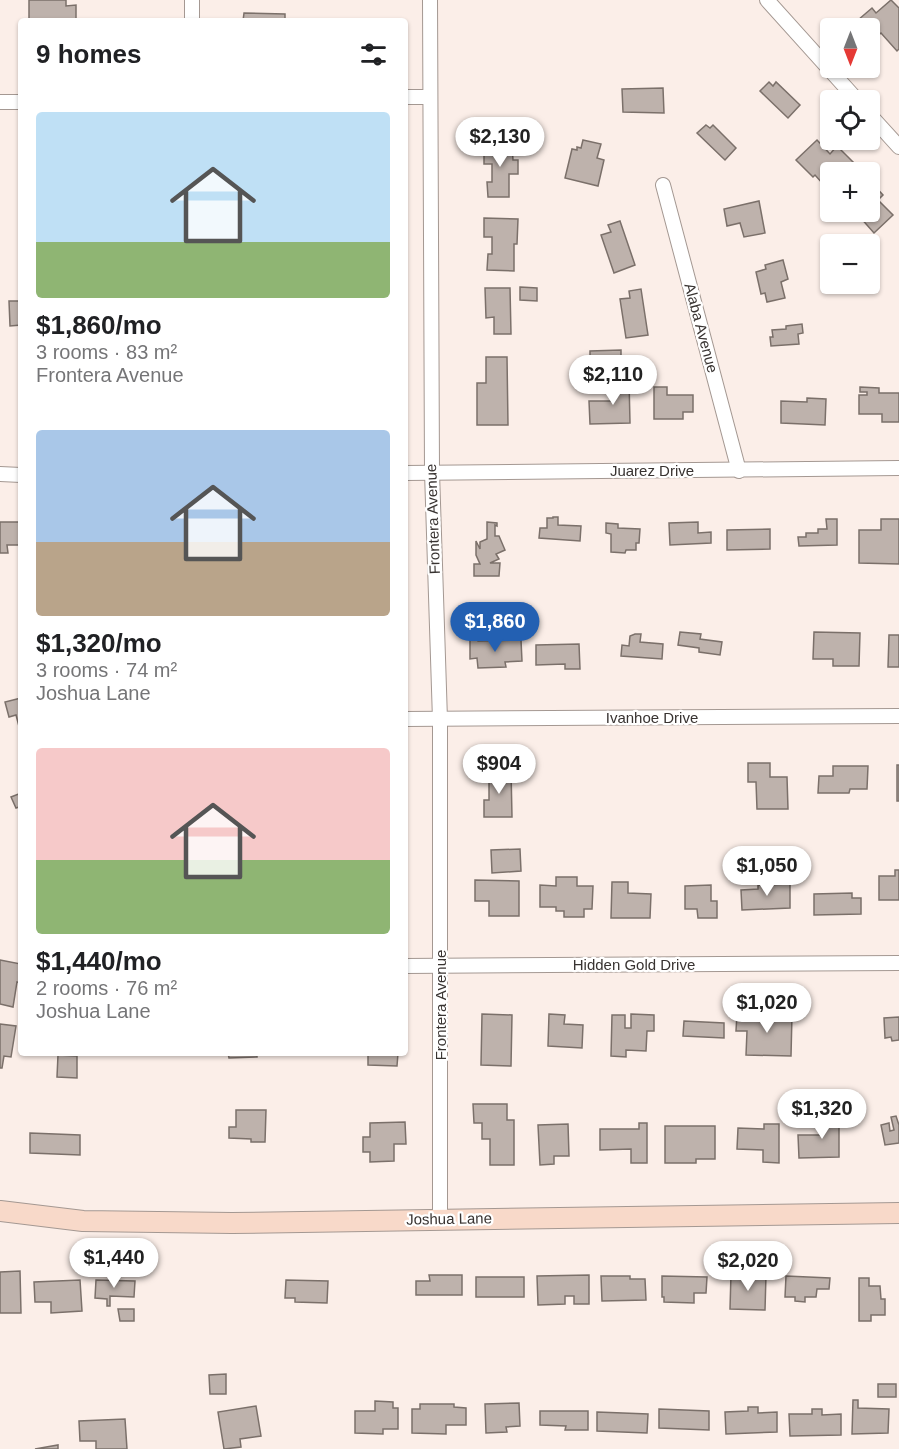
<!DOCTYPE html>
<html lang="en">
<head>
<meta charset="utf-8">
<style>
	body { margin:0; font-family:Helvetica,sans-serif; background:#f2f2f2; color:#202124; height:100vh; display:flex; flex-direction:column; font-size:22px; white-space:nowrap }
	* { box-sizing:border-box; margin:0 }
	p { font-size:20px; color:#757577 }
	.icon { flex:none; width:33px; height:33px; fill:none; stroke:currentColor; stroke-width:2; stroke-linecap:round; stroke-linejoin:round }
	.map { position:relative; flex:1; overflow:hidden }
	.panel { position:absolute; left:18px; top:18px; width:390px; height:1038px; display:flex; flex-direction:column; background:#fff; border-radius:6px; box-shadow:0 2px 4px #0004 }
	.panel>* { flex:none }
	.needle { width:39px; rotate:180deg }
	.buttons { position:absolute; left:820px; top:18px; display:grid; gap:12px }
	.buttons a { display:grid; place-items:center; width:60px; height:60px; border-radius:6px; background:#fff; box-shadow:0 2px 4px #0004; font-size:30px }
	.price { position:absolute; translate:-50% -51px; padding:0 14px; border-radius:21px; background:#fff; color:#222; font-size:20px; line-height:39px; filter:drop-shadow(0 2px 3px #0008) }
	.price::after { content:''; position:absolute; left:50%; top:36px; width:18px; height:14px; margin-left:-9px; background:inherit; clip-path:polygon(0 0,100% 0,50% 100%) }
	.price.on { background:#2360b2; color:#fff }
	ul { padding:0; list-style:none }
	li { display:grid; align-content:center; gap:12px; height:318px; padding:0 18px }
	li span { display:grid; place-items:center; height:186px; border-radius:6px; color:#555 }
	li>.icon { margin-inline-start:auto }
	span .icon { width:108px; height:108px; fill:#fffc; stroke-width:1 }
	li b { font-size:26px }
	h2 { display:flex; justify-content:space-between; align-items:center; height:72px; padding:0 18px; font-size:26px }
	.map>svg:first-child { display:block }
</style>
</head>
<body>
<div class="map">
<svg width="899" height="1449" viewBox="0 0 899 1449">
	<rect width="100%" height="100%" fill="#fbeee8"/>
	<g fill="#beb2ac" stroke="#7b706a" stroke-width="1.5">
		<polygon points="29,0 66,0 66,6 76,5 76,21 29,21"/>
		<polygon points="891,0 899,8 899,49 897,51 881,33 874,39 870,34 870,28 865,28 858,20 872,8 876,13"/>
		<polygon points="244,13 285,14 285,21 243,21"/>
		<polygon points="769,82 773,86 776,82 800,105 788,118 760,91"/>
		<polygon points="663,88 664,113 623,112 622,89"/>
		<polygon points="706,125 710,128 713,125 736,148 725,160 697,133"/>
		<polygon points="583,140 601,144 597,158 604,160 598,186 565,178 572,149 577,150 577,147 581,148"/>
		<polygon points="817,140 830,154 837,146 855,164 846,172 831,172 831,176 823,184 815,175 813,177 796,160"/>
		<polygon points="484,144 512,144 513,160 518,160 518,174 509,174 509,197 488,197 487,182 492,182 492,164 484,164"/>
		<polygon points="871,182 883,195 878,200 893,215 874,233 859,216 855,219 848,212 870,212"/>
		<polygon points="759,201 765,233 744,237 740,223 727,226 724,209"/>
		<polygon points="484,218 518,219 517,244 514,244 514,271 487,270 488,254 492,254 492,237 484,237"/>
		<polygon points="620,221 635,265 614,273 601,235 611,232 608,225"/>
		<polygon points="783,260 788,279 781,282 785,298 767,302 765,293 761,294 756,272 766,269 765,265"/>
		<polygon points="520,287 537,288 537,301 520,300"/>
		<polygon points="485,288 510,288 511,334 494,334 494,317 486,318"/>
		<polygon points="641,289 648,335 626,338 620,299 630,298 629,291"/>
		<polygon points="9,301 21,301 21,325 10,326"/>
		<polygon points="802,324 803,333 798,334 799,344 771,346 770,337 773,337 772,330 786,329 786,326"/>
		<polygon points="621,350 621,368 590,369 590,351"/>
		<polygon points="486,357 507,357 508,425 477,425 477,383 486,383"/>
		<polygon points="629,380 630,423 590,424 589,401 612,401 612,381"/>
		<polygon points="654,387 667,387 667,395 693,395 693,412 683,412 683,419 654,419"/>
		<polygon points="860,387 879,388 879,393 899,393 899,422 882,422 882,414 859,414 859,395 867,395 867,392 860,392"/>
		<polygon points="807,398 826,399 825,425 781,423 781,401 807,402"/>
		<polygon points="553,517 558,517 558,525 581,526 580,541 539,538 540,528 547,528 547,518 553,518"/>
		<polygon points="826,519 837,519 837,545 799,546 798,537 806,537 806,533 818,533 818,529 827,529"/>
		<polygon points="881,519 899,519 899,564 859,563 859,530 881,530"/>
		<polygon points="0,522 21,522 21,545 7,545 8,553 0,553"/>
		<polygon points="487,522 497,523 497,526 495,525 495,536 499,536 505,550 496,554 499,559 490,563 500,563 499,576 474,576 474,564 480,564 476,555 476,541 480,549 480,542 487,539"/>
		<polygon points="698,522 698,533 711,532 711,543 670,545 669,523"/>
		<polygon points="606,523 618,524 618,528 640,529 639,543 636,543 636,550 626,550 625,553 611,552 611,534 606,533"/>
		<polygon points="770,529 770,549 727,550 727,530"/>
		<polygon points="680,632 701,634 700,639 722,642 720,655 699,652 699,648 678,645"/>
		<polygon points="814,632 860,633 859,666 833,666 833,659 813,659"/>
		<polygon points="635,634 641,634 640,642 663,644 662,659 621,656 622,645 629,646 630,636"/>
		<polygon points="889,635 899,635 899,667 888,667"/>
		<polygon points="470,639 477,639 478,641 521,640 522,661 505,662 506,667 478,668 477,658 470,659"/>
		<polygon points="579,644 580,669 565,669 565,664 536,665 536,645"/>
		<polygon points="21,698 21,734 16,715 9,717 5,702"/>
		<polygon points="748,763 770,763 770,777 787,777 788,809 757,809 756,782 748,782"/>
		<rect x="897" y="765" width="2" height="36"/>
		<polygon points="833,766 868,766 867,789 850,789 849,793 818,793 819,776 833,776"/>
		<polygon points="511,770 512,817 484,817 484,800 489,800 489,771"/>
		<polygon points="21,793 21,811 19,807 16,808 11,797"/>
		<polygon points="520,849 521,871 492,873 491,850"/>
		<polygon points="895,870 899,870 899,900 879,900 879,876 895,876"/>
		<polygon points="556,877 577,877 577,886 593,886 592,909 584,909 584,917 564,917 564,911 556,911 556,907 540,907 540,885 556,886"/>
		<polygon points="475,880 519,881 519,916 489,916 489,901 475,901"/>
		<polygon points="612,882 628,882 628,893 651,894 650,918 611,918"/>
		<polygon points="790,884 790,908 742,910 741,890 758,889 758,885"/>
		<polygon points="711,885 711,901 717,901 717,918 698,918 697,909 685,909 685,886"/>
		<polygon points="852,893 852,898 861,898 861,914 814,915 814,894"/>
		<polygon points="0,960 21,964 21,983 17,982 13,1007 0,1004"/>
		<polygon points="482,1014 512,1015 511,1066 481,1065"/>
		<polygon points="549,1014 565,1015 564,1024 583,1025 582,1048 548,1046"/>
		<polygon points="631,1014 654,1015 654,1031 647,1031 646,1051 626,1050 626,1057 611,1056 612,1015 625,1015 625,1028 631,1028"/>
		<polygon points="737,1014 792,1015 791,1056 746,1055 747,1031 736,1031"/>
		<polygon points="899,1017 899,1040 892,1041 891,1037 885,1038 884,1018"/>
		<polygon points="684,1021 724,1023 724,1038 683,1036"/>
		<polygon points="0,1024 16,1026 11,1057 4,1056 2,1068 0,1068"/>
		<polygon points="228,1053 257,1053 257,1057 229,1058"/>
		<polygon points="368,1053 398,1053 397,1066 368,1065"/>
		<polygon points="58,1055 77,1056 77,1078 57,1077"/>
		<polygon points="473,1104 507,1104 507,1120 514,1120 514,1165 490,1165 490,1139 482,1139 482,1123 474,1123"/>
		<polygon points="236,1110 266,1110 265,1142 251,1142 251,1139 229,1138 229,1127 236,1127"/>
		<polygon points="822,1115 839,1115 839,1157 799,1158 798,1135 822,1135"/>
		<polygon points="896,1116 899,1125 899,1143 885,1145 881,1125 889,1123 890,1131 894,1130 891,1117"/>
		<polygon points="405,1122 406,1144 394,1144 394,1161 370,1162 370,1152 363,1152 363,1137 370,1137 370,1123"/>
		<polygon points="639,1123 647,1123 647,1163 631,1163 631,1149 600,1150 600,1129 639,1129"/>
		<polygon points="568,1124 569,1156 554,1156 554,1164 540,1165 538,1125"/>
		<polygon points="764,1124 779,1124 779,1163 763,1162 763,1150 737,1149 738,1128 764,1129"/>
		<polygon points="665,1126 715,1126 715,1159 696,1159 696,1163 665,1163"/>
		<polygon points="30,1133 80,1135 80,1155 30,1153"/>
		<polygon points="20,1271 21,1313 0,1313 0,1272"/>
		<polygon points="731,1274 766,1275 765,1310 730,1309"/>
		<polygon points="429,1275 462,1275 462,1295 416,1295 416,1281 430,1281"/>
		<polygon points="589,1275 589,1304 574,1304 574,1296 565,1296 565,1304 538,1305 537,1276"/>
		<polygon points="601,1276 630,1276 630,1279 645,1279 646,1300 602,1301"/>
		<polygon points="662,1276 707,1277 706,1293 694,1293 694,1303 664,1302 664,1297 662,1297"/>
		<polygon points="786,1276 830,1278 829,1289 817,1289 816,1297 805,1297 805,1302 795,1301 795,1297 785,1297"/>
		<rect x="476" y="1277" width="48" height="20"/>
		<polygon points="859,1278 869,1278 869,1286 880,1286 881,1299 885,1299 885,1315 871,1315 871,1321 859,1321"/>
		<polygon points="80,1280 82,1311 51,1313 51,1302 35,1302 34,1282"/>
		<polygon points="96,1280 135,1281 134,1297 110,1296 110,1306 107,1306 107,1299 95,1298"/>
		<polygon points="286,1280 328,1281 327,1303 295,1302 295,1298 285,1298"/>
		<polygon points="118,1309 134,1309 134,1321 120,1321"/>
		<polygon points="226,1374 226,1394 210,1394 209,1375"/>
		<rect x="878" y="1384" width="18" height="13"/>
		<polygon points="853,1400 858,1400 858,1408 889,1409 888,1433 852,1434"/>
		<polygon points="375,1401 393,1402 393,1408 398,1408 398,1429 383,1429 383,1434 355,1433 355,1411 375,1411"/>
		<polygon points="519,1403 520,1426 506,1427 507,1432 486,1433 485,1404"/>
		<polygon points="420,1404 454,1404 454,1407 466,1408 466,1425 446,1425 446,1434 412,1433 412,1409 420,1409"/>
		<polygon points="256,1406 261,1436 240,1439 241,1447 224,1449 218,1412"/>
		<polygon points="748,1407 758,1407 758,1413 777,1412 777,1432 726,1434 725,1412 748,1411"/>
		<polygon points="659,1409 709,1411 709,1430 659,1428"/>
		<polygon points="812,1409 822,1409 822,1415 841,1414 841,1435 790,1436 789,1414 812,1414"/>
		<polygon points="540,1411 588,1411 588,1430 565,1430 566,1426 540,1425"/>
		<polygon points="597,1412 648,1414 647,1433 597,1431"/>
		<polygon points="125,1419 127,1449 96,1449 96,1441 80,1441 79,1421"/>
		<polygon points="58,1445 58,1449 35,1449"/>
	</g>
	<g fill="none" stroke-linecap="round" stroke-linejoin="round">
		<defs>
			<g id="minor">
				<polyline points="430,0 432,472 440,720 440,1219"/>
				<polyline points="767,0 857,100"/>
				<polyline points="192,21 192,0"/>
				<polyline points="405,97 430,97"/>
				<polyline points="0,102 21,102"/>
				<polyline points="870,115 899,147"/>
				<polyline points="663,185 739,471"/>
				<polyline points="405,473 899,468"/>
				<polyline points="0,474 21,475"/>
				<polyline points="405,719 899,716"/>
				<polyline points="405,966 899,963"/>
			</g>
			<polyline id="secondary" points="0,1211 83,1221 232,1223 899,1213"/>
		</defs>
		<use href="#minor" stroke="#a49892" stroke-width="16"/>
		<use href="#secondary" stroke="#a49892" stroke-width="22"/>
		<use href="#minor" stroke="#fff" stroke-width="14"/>
		<use href="#secondary" stroke="#f8d9c9" stroke-width="20"/>
	</g>
	<g text-anchor="middle" stroke-width="4.5" stroke-linejoin="round" paint-order="stroke">
		<g font-size="15" fill="#383331" stroke="#fff">
			<text transform="translate(701 328) rotate(75)" y="5">Alaba Avenue</text>
			<text x="652" y="476">Juarez Drive</text>
			<text transform="translate(433 519) rotate(-92)" y="5">Frontera Avenue</text>
			<text x="652" y="723">Ivanhoe Drive</text>
			<text x="634" y="970">Hidden Gold Drive</text>
			<text transform="translate(441 1005) rotate(-90)" y="5">Frontera Avenue</text>
			<text transform="translate(449 1219) rotate(-1)" y="5">Joshua Lane</text>
		</g>
	</g>
</svg>
<div class="buttons">
<a><svg class="needle" viewBox="-14 -14 28 28"><path d="M0-13l5 13h-10z" fill="#e53935"/><path d="M0 13l5-13h-10z" fill="#757577"/></svg></a>
<a><svg class="icon" aria-label="locate" viewBox="0 0 24 24"><circle cx="12" cy="12" r="6"/><path d="M12 2v4M12 18v4M2 12h4M18 12h4"/></svg></a>
<a>+</a>
<a>−</a>
</div>
<b class="price" style="left:500px;top:168px">$2,130</b>
<b class="price" style="left:613px;top:406px">$2,110</b>
<b class="price on" style="left:495px;top:653px">$1,860</b>
<b class="price" style="left:499px;top:795px">$904</b>
<b class="price" style="left:767px;top:897px">$1,050</b>
<b class="price" style="left:767px;top:1034px">$1,020</b>
<b class="price" style="left:822px;top:1140px">$1,320</b>
<b class="price" style="left:114px;top:1289px">$1,440</b>
<b class="price" style="left:748px;top:1292px">$2,020</b>
<section class="panel">
<h2>9 homes<svg class="icon" aria-label="filters" viewBox="0 0 24 24"><path d="M4 7h16M4 17h16"/><circle cx="9" cy="7" r="2"/><circle cx="15" cy="17" r="2"/></svg></h2>
<ul>
<li><span style="background:linear-gradient(#bfe0f5 70%,#8fb573 0)"><svg class="icon" aria-label="home" viewBox="0 0 24 24"><path d="M3 11l9-7 9 7M6 9v11h12V9"/></svg></span><div><b>$1,860/mo</b><p>3 rooms · 83 m²</p><p>Frontera Avenue</p></div></li>
<li><span style="background:linear-gradient(#a9c7e8 60%,#b9a48a 0)"><svg class="icon" aria-label="home" viewBox="0 0 24 24"><path d="M3 11l9-7 9 7M6 9v11h12V9"/></svg></span><div><b>$1,320/mo</b><p>3 rooms · 74 m²</p><p>Joshua Lane</p></div></li>
<li><span style="background:linear-gradient(#f6c9c9 60%,#8fb573 0)"><svg class="icon" aria-label="home" viewBox="0 0 24 24"><path d="M3 11l9-7 9 7M6 9v11h12V9"/></svg></span><div><b>$1,440/mo</b><p>2 rooms · 76 m²</p><p>Joshua Lane</p></div></li>
</ul>
</section>
</div>
</body>
</html>
